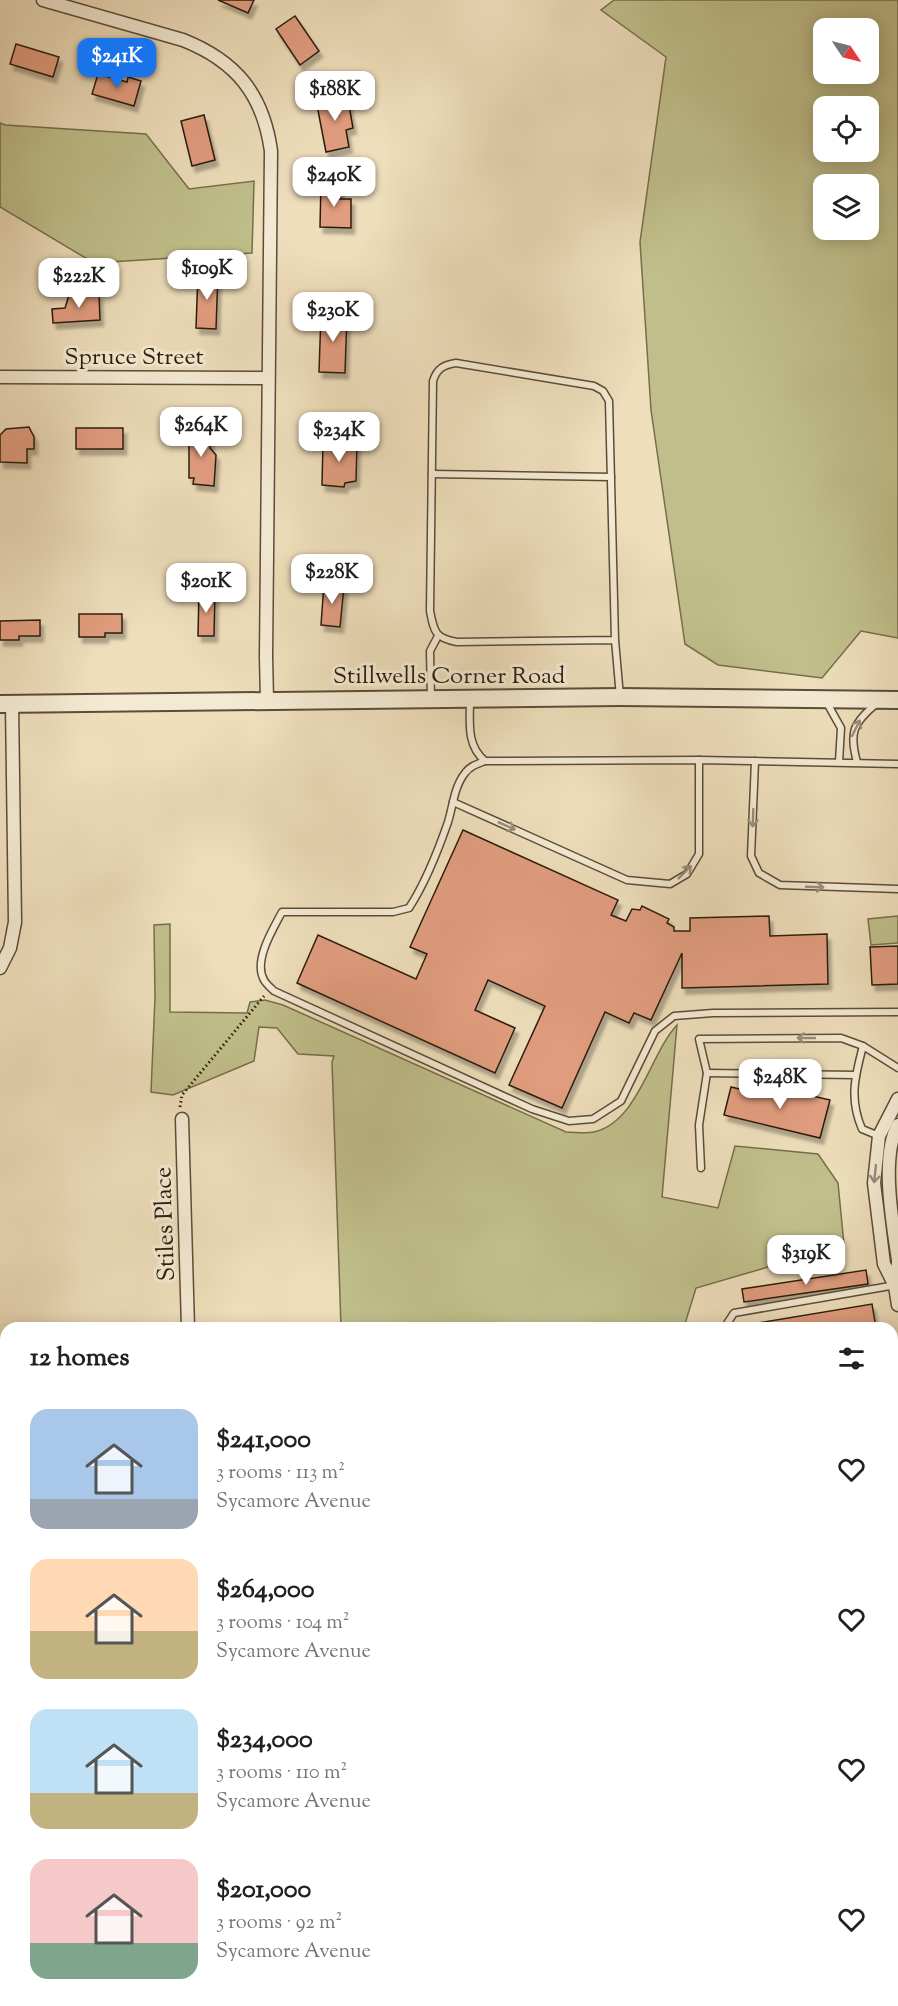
<!DOCTYPE html>
<html lang="en">
<head>
<meta charset="utf-8">
<style>
	body { margin:0; font-family:"Sorts Mill Goudy",serif; background:#f6f6f6; color:#202124; height:100vh; display:flex; flex-direction:column; font-size:22px; white-space:nowrap }
	* { box-sizing:border-box; margin:0 }
	p { font-size:20px; color:#757577 }
	.icon { flex:none; width:33px; height:33px; fill:none; stroke:currentColor; stroke-width:2; stroke-linecap:round; stroke-linejoin:round }
	.map { position:relative; flex:1; overflow:hidden }
	.drawer { position:absolute; left:0px; top:1322px; width:898px; height:686px; display:flex; flex-direction:column; background:#fff; border-radius:18px 18px 0 0; box-shadow:0 3px 15px #0003 }
	.drawer>* { flex:none }
	.needle { width:39px; rotate:125deg }
	.fabs { position:absolute; left:813px; top:18px; display:grid; gap:12px }
	.fabs a { display:grid; place-items:center; width:66px; height:66px; border-radius:12px; background:#fff; box-shadow:0 3px 15px #0003; font-size:30px }
	.price { position:absolute; translate:-50% -51px; padding:0 14px; border-radius:12px; background:#fff; color:#222; font-size:20px; line-height:39px; filter:drop-shadow(0 2px 3px #0008) }
	.price::after { content:''; position:absolute; left:50%; top:36px; width:18px; height:14px; margin-left:-9px; background:inherit; clip-path:polygon(0 0,100% 0,50% 100%) }
	.price.selected { background:#1a73e8; color:#fff }
	ul { padding:0; list-style:none }
	li { display:flex; align-items:center; gap:18px; height:150px; padding:0 30px }
	li span { display:grid; place-items:center; flex:none; width:168px; height:120px; border-radius:18px; color:#555 }
	li>.icon { margin-inline-start:auto }
	span .icon { width:72px; height:72px; fill:#fffc; stroke-width:1 }
	li b { font-size:26px }
	h2 { display:flex; justify-content:space-between; align-items:center; height:72px; padding:0 30px; font-size:26px }
	.map>svg:first-child { display:block }
</style>
</head>
<body>
<div class="map">
<svg width="898" height="2006" viewBox="0 0 898 2006">
	<defs>
		<filter id="shadow"><feDropShadow dx="3.5" dy="6" stdDeviation="1.5" flood-color="#0004"/></filter>
	</defs>
	<rect width="100%" height="100%" fill="#eedebb"/>
	<filter id="stains"><feTurbulence type="fractalNoise" baseFrequency=".00333" numOctaves="4"/><feColorMatrix values="0 0 0 0 .2 0 0 0 0 .09 0 0 0 0 .02 0 0 0 .5 -.17"/></filter>
	<radialGradient id="worn" r=".72"><stop offset=".6" stop-color="#630" stop-opacity="0"/><stop offset="1" stop-color="#630" stop-opacity=".3"/></radialGradient>
	<g fill="#c0bf8b" stroke="#766e4c" stroke-width="1.5" fill-rule="evenodd">
		<path d="M 614,0 L 898,0 L 898,638 L 861,631 L 822,678 L 718,665 L 685,644 L 651,410 L 640,242 L 666,57 L 601,10 ZM 824,28 L 868,28 L 868,74 L 824,74 ZM 824,106 L 868,106 L 868,152 L 824,152 ZM 824,184 L 868,184 L 868,230 L 824,230 Z"/>
		<polygon points="0,123 5,125 146,134 189,189 254,181 252,253 94,263 0,207"/>
		<polygon points="898,916 898,943 871,945 868,919"/>
		<path d="M 170,924 L 170,1012 L 247,1013 L 250,1002 L 265,1000 L 283,1005 L 566,1132 C 575,1132 586,1134 594,1132 C 638,1122 650,1054 677,1025 L 662,1197 L 718,1208 L 735,1146 L 818,1154 L 838,1183 L 844,1245 L 696,1288 L 684,1327 L 341,1327 L 332,1062 L 334,1056 L 298,1054 L 277,1028 L 259,1027 L 254,1061 L 173,1095 L 151,1092 L 155,997 L 154,925 Z"/>
		<polygon points="898,1497 898,1810 893,1811 892,1498"/>
		<rect x="0" y="1609" width="6" height="173"/>
	</g>
	<g fill="#e19d7f" stroke="#2c1c0d" stroke-width="1.5" filter="url(#shadow)">
		<polygon points="218,0 254,0 248,13"/>
		<polygon points="295,16 319,51 300,65 276,29"/>
		<polygon points="16,44 59,57 53,77 10,64"/>
		<polygon points="98,74 127,82 128,77 141,81 134,106 92,94"/>
		<polygon points="347,94 353,128 346,130 349,147 326,152 316,100"/>
		<polygon points="204,115 215,160 192,166 181,121"/>
		<polygon points="321,183 341,184 340,199 351,199 351,228 320,227"/>
		<polygon points="198,273 218,273 216,329 196,328"/>
		<polygon points="99,293 100,320 53,323 52,309 65,308 69,295"/>
		<polygon points="321,313 347,314 345,373 319,372"/>
		<polygon points="29,427 34,437 34,449 27,449 27,463 0,462 0,435 6,429"/>
		<rect x="76" y="428" width="47" height="21"/>
		<polygon points="189,429 211,430 210,448 216,455 214,486 193,484 194,478 189,478"/>
		<polygon points="323,442 357,442 356,481 345,483 344,487 322,485"/>
		<polygon points="324,584 344,586 340,627 321,625"/>
		<polygon points="199,591 215,591 214,636 198,636"/>
		<polygon points="79,614 122,614 122,633 105,633 105,637 79,637"/>
		<polygon points="40,620 40,636 19,636 19,640 0,640 0,621"/>
		<polygon points="463,830 618,900 611,915 626,921 632,909 640,910 642,906 669,919 667,923 674,927 674,931 690,931 690,918 769,916 770,936 827,934 828,984 682,988 682,953 651,1020 634,1013 629,1023 605,1012 562,1108 509,1085 545,1006 488,980 475,1010 515,1028 495,1073 297,983 318,935 416,979 427,954 410,947"/>
		<polygon points="898,946 898,984 872,985 870,947"/>
		<polygon points="770,1086 830,1100 820,1138 724,1115 731,1087 768,1096"/>
		<polygon points="866,1270 868,1284 744,1302 742,1289"/>
		<polygon points="872,1304 876,1328 734,1328 734,1327"/>
		<polygon points="6,1937 6,2001 113,2001 114,2006 0,2006 0,1938"/>
	</g>
	<g fill="none" stroke-linecap="round" stroke-linejoin="round">
		<defs>
			<g id="service">
				<polyline points="432,474 611,477"/>
				<path d="M 615,640 L 457,642 C 435,638 434,632 430,611 L 433,381 C 437,368 444,365 456,363 L 594,386 L 603,391 L 609,401 L 615,640 L 620,697"/>
				<polyline points="431,699 430,651 438,636"/>
				<path d="M 470,699 C 470,722 466,745 485,761 L 699,760 L 898,764"/>
				<polyline points="827,703 841,728 839,762"/>
				<path d="M 485,761 C 477,764 470,766 465,773 C 454,787 453,806 448,822 C 438,851 426,882 409,908 L 393,912 L 282,912 C 273,929 253,961 264,980 C 266,984 271,988 274,991 L 532,1109 L 569,1121 L 593,1119 L 621,1101 L 655,1031 L 674,1016 L 713,1013 L 898,1012"/>
				<polyline points="755,761 751,856 759,873 780,885 898,889"/>
				<path d="M 857,762 C 849,733 853,723 876,704"/>
				<polyline points="453,802 627,880 670,884 687,874 699,854 699,760"/>
				<polyline points="707,1073 856,1075"/>
				<path d="M 879,1136 L 862,1129 C 849,1099 855,1076 863,1046 L 898,1068"/>
				<polyline points="701,1168 699,1125 707,1073 699,1039 841,1038 863,1046"/>
				<polyline points="724,1328 734,1313 896,1285"/>
				<polyline points="892,1378 898,1377"/>
				<polyline points="0,1859 6,1858"/>
				<polyline points="892,1880 898,1879"/>
				<polyline points="130,2001 130,2006"/>
				<polyline points="398,2001 399,2006"/>
				<polyline points="439,2001 440,2006"/>
				<polyline points="754,2001 755,2006"/>
				<polyline points="795,2001 796,2006"/>
				<polyline points="841,2001 842,2006"/>
			</g>
			<g id="minor">
				<path d="M 43,0 L 183,40 C 236,61 263,94 271,151 L 266,657 L 267,700"/>
				<polyline points="0,377 268,378"/>
				<polyline points="0,968 10,948 15,922 12,704"/>
				<polyline points="898,1099 879,1136 874,1183 884,1264 895,1286 898,1263"/>
				<polyline points="182,1119 188,1328"/>
				<path d="M 898,1125 C 880,1157 893,1225 898,1260"/>
				<polyline points="895,1286 898,1305"/>
				<polyline points="0,1444 6,1444"/>
				<polyline points="892,1480 898,1478"/>
				<polyline points="892,1836 898,1835"/>
			</g>
			<polyline id="tertiary" points="0,704 620,697 898,700"/>
		</defs>
		<use href="#service" stroke="#5c4c38" stroke-width="9"/>
		<use href="#minor" stroke="#5c4c38" stroke-width="15"/>
		<use href="#tertiary" stroke="#5c4c38" stroke-width="20"/>
		<polyline stroke="#2c1c0d" stroke-width="3" stroke-dasharray="1.5 3" stroke-linecap="butt" points="180,1107 182,1095 264,996"/>
		<use href="#service" stroke="#f4ead3" stroke-width="6"/>
		<use href="#minor" stroke="#f4ead3" stroke-width="12"/>
		<use href="#tertiary" stroke="#f4ead3" stroke-width="16"/>
	</g>
	<defs><path id="oneway-shaft" d="M-6 0H5M1.5-3L5.5 0L1.5 3" fill="none" stroke-width="1.6" stroke-linecap="round" stroke-linejoin="round" transform="scale(1.5)"/></defs>
	<g stroke="#9a8d7a">
		<use href="#oneway-shaft" transform="translate(856 728) rotate(-64)"/>
		<use href="#oneway-shaft" transform="translate(753 818) rotate(92)"/>
		<use href="#oneway-shaft" transform="translate(507 826) rotate(24)"/>
		<use href="#oneway-shaft" transform="translate(685 872) rotate(-45)"/>
		<use href="#oneway-shaft" transform="translate(815 887) rotate(2)"/>
		<use href="#oneway-shaft" transform="translate(806 1038) rotate(180)"/>
		<use href="#oneway-shaft" transform="translate(875 1174) rotate(96)"/>
	</g>
	<g text-anchor="middle" stroke-width="6" stroke-linejoin="round" paint-order="stroke">
		<g font-size="24" fill="#2c1c0d" stroke="#f4ead3">
			<text x="134" y="364">Spruce Street</text>
			<text x="449" y="683">Stillwells Corner Road</text>
			<text transform="translate(164 1224) rotate(-92)" y="8">Stiles Place</text>
		</g>
	</g>
	<rect width="100%" height="100%" filter="url(#stains)"/>
	<rect width="100%" height="100%" fill="url(#worn)"/>
</svg>
<div class="fabs">
<a><svg class="needle" viewBox="-14 -14 28 28"><path d="M0-13l5 13h-10z" fill="#e53935"/><path d="M0 13l5-13h-10z" fill="#757577"/></svg></a>
<a><svg class="icon" aria-label="locate" viewBox="0 0 24 24"><circle cx="12" cy="12" r="6"/><path d="M12 2v4M12 18v4M2 12h4M18 12h4"/></svg></a>
<a><svg class="icon" aria-label="layers" viewBox="0 0 24 24"><path d="M12 4l9 5-9 5-9-5zM3 14l9 5 9-5"/></svg></a>
</div>
<b class="price selected" style="left:117px;top:89px">$241K</b>
<b class="price" style="left:335px;top:122px">$188K</b>
<b class="price" style="left:334px;top:208px">$240K</b>
<b class="price" style="left:207px;top:301px">$109K</b>
<b class="price" style="left:79px;top:309px">$222K</b>
<b class="price" style="left:333px;top:343px">$230K</b>
<b class="price" style="left:201px;top:458px">$264K</b>
<b class="price" style="left:339px;top:463px">$234K</b>
<b class="price" style="left:332px;top:605px">$228K</b>
<b class="price" style="left:206px;top:614px">$201K</b>
<b class="price" style="left:780px;top:1110px">$248K</b>
<b class="price" style="left:806px;top:1286px">$319K</b>
<section class="drawer">
<h2>12 homes<svg class="icon" aria-label="filters" viewBox="0 0 24 24"><path d="M4 7h16M4 17h16"/><circle cx="9" cy="7" r="2"/><circle cx="15" cy="17" r="2"/></svg></h2>
<ul>
<li><span style="background:linear-gradient(#a9c7e8 75%,#9aa5b1 0)"><svg class="icon" aria-label="home" viewBox="0 0 24 24"><path d="M3 11l9-7 9 7M6 9v11h12V9"/></svg></span><div><b>$241,000</b><p>3 rooms · 113 m²</p><p>Sycamore Avenue</p></div><svg class="icon" aria-label="heart" viewBox="0 0 24 24"><path d="M12 20l-8-8c-3-5 5-10 8-4 3-6 11-1 8 4z"/></svg></li>
<li><span style="background:linear-gradient(#ffd9b3 60%,#c2b280 0)"><svg class="icon" aria-label="home" viewBox="0 0 24 24"><path d="M3 11l9-7 9 7M6 9v11h12V9"/></svg></span><div><b>$264,000</b><p>3 rooms · 104 m²</p><p>Sycamore Avenue</p></div><svg class="icon" aria-label="heart" viewBox="0 0 24 24"><path d="M12 20l-8-8c-3-5 5-10 8-4 3-6 11-1 8 4z"/></svg></li>
<li><span style="background:linear-gradient(#bfe0f5 70%,#c2b280 0)"><svg class="icon" aria-label="home" viewBox="0 0 24 24"><path d="M3 11l9-7 9 7M6 9v11h12V9"/></svg></span><div><b>$234,000</b><p>3 rooms · 110 m²</p><p>Sycamore Avenue</p></div><svg class="icon" aria-label="heart" viewBox="0 0 24 24"><path d="M12 20l-8-8c-3-5 5-10 8-4 3-6 11-1 8 4z"/></svg></li>
<li><span style="background:linear-gradient(#f6c9c9 70%,#7fa58c 0)"><svg class="icon" aria-label="home" viewBox="0 0 24 24"><path d="M3 11l9-7 9 7M6 9v11h12V9"/></svg></span><div><b>$201,000</b><p>3 rooms · 92 m²</p><p>Sycamore Avenue</p></div><svg class="icon" aria-label="heart" viewBox="0 0 24 24"><path d="M12 20l-8-8c-3-5 5-10 8-4 3-6 11-1 8 4z"/></svg></li>
</ul>
</section>
</div>
</body>
</html>
